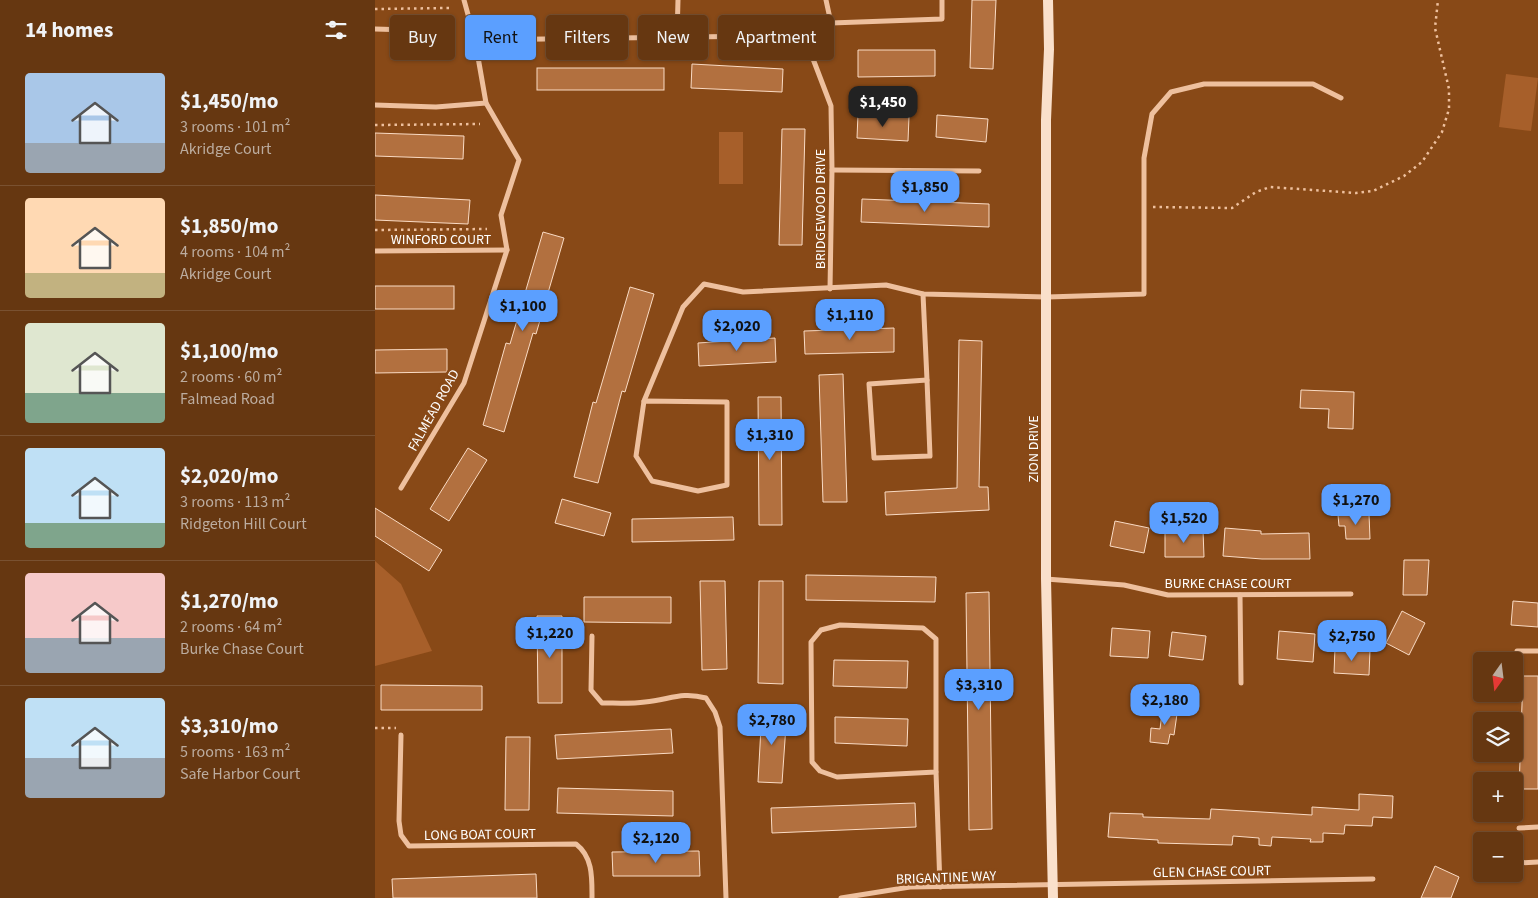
<!DOCTYPE html>
<html lang="en">
<head>
<meta charset="utf-8">
<style>
	body { margin:0; font-family:"Source Sans 3",sans-serif; background:#6c3f1a; color:#f1f3f6; height:100vh; display:flex; flex-direction:column; font-size:19px; white-space:nowrap }
	* { box-sizing:border-box; margin:0 }
	p { font-size:16px; color:#bcac9f }
	.icon { flex:none; width:28px; height:28px; fill:none; stroke:currentColor; stroke-width:2; stroke-linecap:round; stroke-linejoin:round }
	.map { position:relative; flex:1; overflow:hidden }
	.side { display:flex; flex-direction:column; background:#663711; width:375px }
	.side>* { flex:none }
	.top-card { position:absolute; left:15px; top:15px; width:475px; height:45px; display:flex; gap:10px }
	.needle { width:32px; rotate:194deg }
	.buttons { position:absolute; left:1098px; top:652px; display:grid; gap:10px }
	.buttons a { display:grid; place-items:center; width:50px; height:50px; border-radius:5px; background:#663711; box-shadow:0 1px 4px #0004,0 0 0 1px #795131; font-size:25px }
	.price { position:absolute; translate:-50% -42px; padding:0 11px; border-radius:10px; background:#5b9fff; color:#111; font-size:16px; line-height:32px; filter:drop-shadow(0 1px 2px #0008) }
	.price::after { content:''; position:absolute; left:50%; top:30px; width:15px; height:11px; margin-left:-8px; background:inherit; clip-path:polygon(0 0,100% 0,50% 100%) }
	.price.selected { background:#222; color:#fff }
	ul { padding:0; list-style:none }
	li { display:flex; align-items:center; gap:15px; height:125px; padding:0 25px }
	li+li { border-top:1px solid #795131 }
	li span { display:grid; place-items:center; flex:none; width:140px; height:100px; border-radius:5px; color:#555 }
	li>.icon { margin-inline-start:auto }
	span .icon { width:60px; height:60px; fill:#fffc; stroke-width:1 }
	li b { font-size:21px }
	h2 { display:flex; justify-content:space-between; align-items:center; height:60px; padding:0 25px; font-size:21px }
	.chip { padding:0 18px; border-radius:5px; background:#663711; box-shadow:0 1px 4px #0004,0 0 0 1px #795131; font-size:18px; line-height:45px }
	.chip.selected { background:#5b9fff; color:#111 }
	main { display:flex; flex:1; min-height:0 }
	.map>svg:first-child { display:block }
</style>
</head>
<body>
<main>
<section class="side">
<h2>14 homes<svg class="icon" aria-label="filters" viewBox="0 0 24 24"><path d="M4 7h16M4 17h16"/><circle cx="9" cy="7" r="2"/><circle cx="15" cy="17" r="2"/></svg></h2>
<ul>
<li><span style="background:linear-gradient(#a9c7e8 70%,#9aa5b1 0)"><svg class="icon" aria-label="home" viewBox="0 0 24 24"><path d="M3 11l9-7 9 7M6 9v11h12V9"/></svg></span><div><b>$1,450/mo</b><p>3 rooms · 101 m²</p><p>Akridge Court</p></div></li>
<li><span style="background:linear-gradient(#ffd9b3 75%,#c2b280 0)"><svg class="icon" aria-label="home" viewBox="0 0 24 24"><path d="M3 11l9-7 9 7M6 9v11h12V9"/></svg></span><div><b>$1,850/mo</b><p>4 rooms · 104 m²</p><p>Akridge Court</p></div></li>
<li><span style="background:linear-gradient(#dfe7d0 70%,#7fa58c 0)"><svg class="icon" aria-label="home" viewBox="0 0 24 24"><path d="M3 11l9-7 9 7M6 9v11h12V9"/></svg></span><div><b>$1,100/mo</b><p>2 rooms · 60 m²</p><p>Falmead Road</p></div></li>
<li><span style="background:linear-gradient(#bfe0f5 75%,#7fa58c 0)"><svg class="icon" aria-label="home" viewBox="0 0 24 24"><path d="M3 11l9-7 9 7M6 9v11h12V9"/></svg></span><div><b>$2,020/mo</b><p>3 rooms · 113 m²</p><p>Ridgeton Hill Court</p></div></li>
<li><span style="background:linear-gradient(#f6c9c9 65%,#9aa5b1 0)"><svg class="icon" aria-label="home" viewBox="0 0 24 24"><path d="M3 11l9-7 9 7M6 9v11h12V9"/></svg></span><div><b>$1,270/mo</b><p>2 rooms · 64 m²</p><p>Burke Chase Court</p></div></li>
<li><span style="background:linear-gradient(#bfe0f5 60%,#9aa5b1 0)"><svg class="icon" aria-label="home" viewBox="0 0 24 24"><path d="M3 11l9-7 9 7M6 9v11h12V9"/></svg></span><div><b>$3,310/mo</b><p>5 rooms · 163 m²</p><p>Safe Harbor Court</p></div></li>
</ul>
</section>
<div class="map">
<svg width="1163" height="898" viewBox="0 0 1163 898">
	<rect width="100%" height="100%" fill="#884917"/>
	<g fill="#a75f2a">
		<polygon points="1131,74 1163,78 1156,131 1124,127"/>
		<rect x="344" y="132" width="24" height="52"/>
		<polygon points="0,561 26,584 57,651 0,666"/>
	</g>
	<g fill="#b2703f" stroke="#fadbc4">
		<polygon points="597,0 621,0 618,69 595,68"/>
		<polygon points="483,50 560,50 560,76 483,77"/>
		<polygon points="317,64 408,69 407,92 316,88"/>
		<rect x="162" y="68" width="127" height="22"/>
		<polygon points="483,114 534,117 533,141 482,138"/>
		<polygon points="562,115 613,119 611,142 561,137"/>
		<polygon points="407,129 430,129 427,245 404,245"/>
		<polygon points="0,133 89,136 88,159 0,156"/>
		<polygon points="0,195 95,200 93,224 0,220"/>
		<polygon points="487,199 614,204 614,227 486,222"/>
		<polygon points="168,232 189,238 161,334 158,333 129,432 108,425 131,343 135,344"/>
		<rect x="0" y="286" width="79" height="23"/>
		<polygon points="255,287 279,294 250,392 247,391 223,483 199,477 218,402 221,403"/>
		<polygon points="519,328 519,352 430,354 429,331"/>
		<polygon points="400,338 401,362 324,366 323,343"/>
		<polygon points="584,340 607,341 604,487 613,487 614,510 511,515 510,492 582,488"/>
		<polygon points="72,349 72,372 0,373 0,350"/>
		<polygon points="468,374 472,502 448,502 444,375"/>
		<polygon points="926,390 979,392 978,429 953,428 954,409 925,408"/>
		<polygon points="383,397 406,397 407,525 384,525"/>
		<polygon points="93,448 112,460 74,521 55,509"/>
		<polygon points="187,499 236,513 229,536 180,523"/>
		<polygon points="0,508 67,550 54,571 0,536"/>
		<polygon points="994,514 995,539 971,539 970,526 964,526 963,515"/>
		<polygon points="358,517 359,540 257,542 257,519"/>
		<polygon points="740,521 774,528 769,553 735,546"/>
		<polygon points="850,528 886,531 886,534 934,533 935,559 887,559 848,556"/>
		<polygon points="790,530 828,530 829,557 790,557"/>
		<polygon points="1029,560 1054,560 1052,595 1028,595"/>
		<polygon points="431,575 561,577 560,602 431,600"/>
		<polygon points="325,581 350,581 352,669 327,670"/>
		<polygon points="384,581 408,581 408,684 383,683"/>
		<polygon points="614,592 617,829 594,830 591,593"/>
		<polygon points="209,597 296,597 296,623 209,622"/>
		<polygon points="1138,601 1163,603 1163,627 1136,625"/>
		<polygon points="1027,611 1050,623 1034,655 1011,643"/>
		<polygon points="162,616 187,616 187,703 163,703"/>
		<polygon points="737,628 775,631 773,658 735,656"/>
		<polygon points="904,631 940,634 938,662 902,659"/>
		<polygon points="797,632 831,636 828,660 794,656"/>
		<polygon points="960,648 995,650 994,675 959,673"/>
		<polygon points="459,660 533,661 532,688 458,686"/>
		<polygon points="1148,676 1163,676 1163,789 1144,789"/>
		<polygon points="6,685 107,686 107,710 6,710"/>
		<polygon points="788,705 803,707 799,735 795,734 793,744 775,742 776,728 785,729"/>
		<polygon points="387,709 412,711 407,783 383,782"/>
		<polygon points="460,717 533,719 532,746 460,743"/>
		<polygon points="296,729 298,753 182,759 180,735"/>
		<polygon points="131,737 155,737 154,810 130,810"/>
		<polygon points="183,788 298,791 298,816 182,813"/>
		<polygon points="984,794 1018,796 1017,818 998,817 997,826 970,825 969,834 948,833 948,842 935,842 936,839 897,837 896,846 884,845 884,838 858,836 857,845 783,843 783,840 733,837 735,813 768,814 768,817 835,819 836,809 937,815 937,807 984,810"/>
		<polygon points="540,803 541,827 397,833 396,808"/>
		<polygon points="324,851 325,876 238,876 237,852"/>
		<polygon points="1060,866 1084,877 1076,898 1046,898"/>
		<polygon points="161,874 162,898 18,898 17,879"/>
	</g>
	<g fill="none" stroke-linecap="round" stroke-linejoin="round">
		<g stroke="#eec09e" stroke-width="2.5" stroke-dasharray="2.5 4" stroke-linecap="butt">
			<polyline points="0,9 74,8"/>
			<polyline points="0,125 105,124"/>
			<polyline points="778,207 857,208 881,192 895,187 981,193 998,191 1029,176 1047,162 1067,132 1074,109 1074,89 1060,28 1063,0"/>
			<polyline points="0,230 112,229"/>
			<polyline points="0,728 21,728"/>
		</g>
		<g stroke="#eec09e" stroke-width="5">
			<polyline points="456,23 567,19 567,0"/>
			<polyline points="0,29 33,30"/>
			<polyline points="302,37 303,0"/>
			<polyline points="100,40 388,36 410,39 435,51 456,106 457,170 455,289"/>
			<polyline points="435,51 456,23 451,0"/>
			<polyline points="0,105 61,107 111,103"/>
			<polyline points="457,170 604,171"/>
			<polyline points="0,251 132,250"/>
			<polyline points="548,294 552,380"/>
			<polygon points="552,380 555,456 499,458 494,384"/>
			<polyline points="269,401 308,307 329,284 368,292 511,285 548,294 672,297 769,294 769,158 777,114 796,92 829,84 938,84 966,98"/>
			<polygon points="269,401 352,402 352,485 323,491 277,481 261,456"/>
			<polyline points="26,488 89,383 132,250 126,215 144,160 111,103 100,40 89,0"/>
			<polyline points="671,579 749,585 793,595 976,594"/>
			<polyline points="865,595 866,683"/>
			<polygon points="465,625 548,628 561,639 561,772 462,777 445,771 437,762 436,642 446,630"/>
			<path d="M 217,636 L 216,690 L 227,703 C 241,703 256,704 270,702 C 294,700 306,691 331,698 L 340,712 L 345,727 L 351,898"/>
			<polyline points="1142,651 1163,651"/>
			<path d="M 26,735 L 24,821 L 26,835 L 34,846 L 201,844 C 218,857 217,878 217,898"/>
			<polyline points="561,772 565,887"/>
			<polyline points="1144,828 1163,827"/>
			<polyline points="1143,863 1163,862"/>
			<polyline points="466,898 535,887 998,879"/>
		</g>
		<polyline stroke="#fae0cb" stroke-width="10" points="673,0 674,49 671,120 671,579 678,898"/>
	</g>
	<g text-anchor="middle" stroke-width="5" stroke-linejoin="round" paint-order="stroke">
		<g font-size="14" fill="#fff" stroke="#884917">
			<text transform="translate(445 209) rotate(-90)" y="5">BRIDGEWOOD DRIVE</text>
			<text x="66" y="244">WINFORD COURT</text>
			<text transform="translate(58 410) rotate(-61)" y="5">FALMEAD ROAD</text>
			<text transform="translate(658 449) rotate(-90)" y="5">ZION DRIVE</text>
			<text x="853" y="588">BURKE CHASE COURT</text>
			<text transform="translate(105 834) rotate(-1)" y="5">LONG BOAT COURT</text>
			<text transform="translate(837 871) rotate(-1)" y="5">GLEN CHASE COURT</text>
			<text transform="translate(571 877) rotate(-2)" y="5">BRIGANTINE WAY</text>
		</g>
	</g>
</svg>
<div class="buttons">
<a><svg class="needle" viewBox="-14 -14 28 28"><path d="M0-13l5 13h-10z" fill="#e53935"/><path d="M0 13l5-13h-10z" fill="#bcac9f"/></svg></a>
<a><svg class="icon" aria-label="layers" viewBox="0 0 24 24"><path d="M12 4l9 5-9 5-9-5zM3 14l9 5 9-5"/></svg></a>
<a>+</a>
<a>−</a>
</div>
<b class="price selected" style="left:508px;top:128px">$1,450</b>
<b class="price" style="left:550px;top:213px">$1,850</b>
<b class="price" style="left:148px;top:332px">$1,100</b>
<b class="price" style="left:475px;top:341px">$1,110</b>
<b class="price" style="left:362px;top:352px">$2,020</b>
<b class="price" style="left:395px;top:461px">$1,310</b>
<b class="price" style="left:981px;top:526px">$1,270</b>
<b class="price" style="left:809px;top:544px">$1,520</b>
<b class="price" style="left:175px;top:659px">$1,220</b>
<b class="price" style="left:977px;top:662px">$2,750</b>
<b class="price" style="left:604px;top:711px">$3,310</b>
<b class="price" style="left:790px;top:726px">$2,180</b>
<b class="price" style="left:397px;top:746px">$2,780</b>
<b class="price" style="left:281px;top:864px">$2,120</b>
<div class="top-card">
<a class="chip">Buy</a>
<a class="chip selected">Rent</a>
<a class="chip">Filters</a>
<a class="chip">New</a>
<a class="chip">Apartment</a>
</div>
</div>
</main>
</body>
</html>
